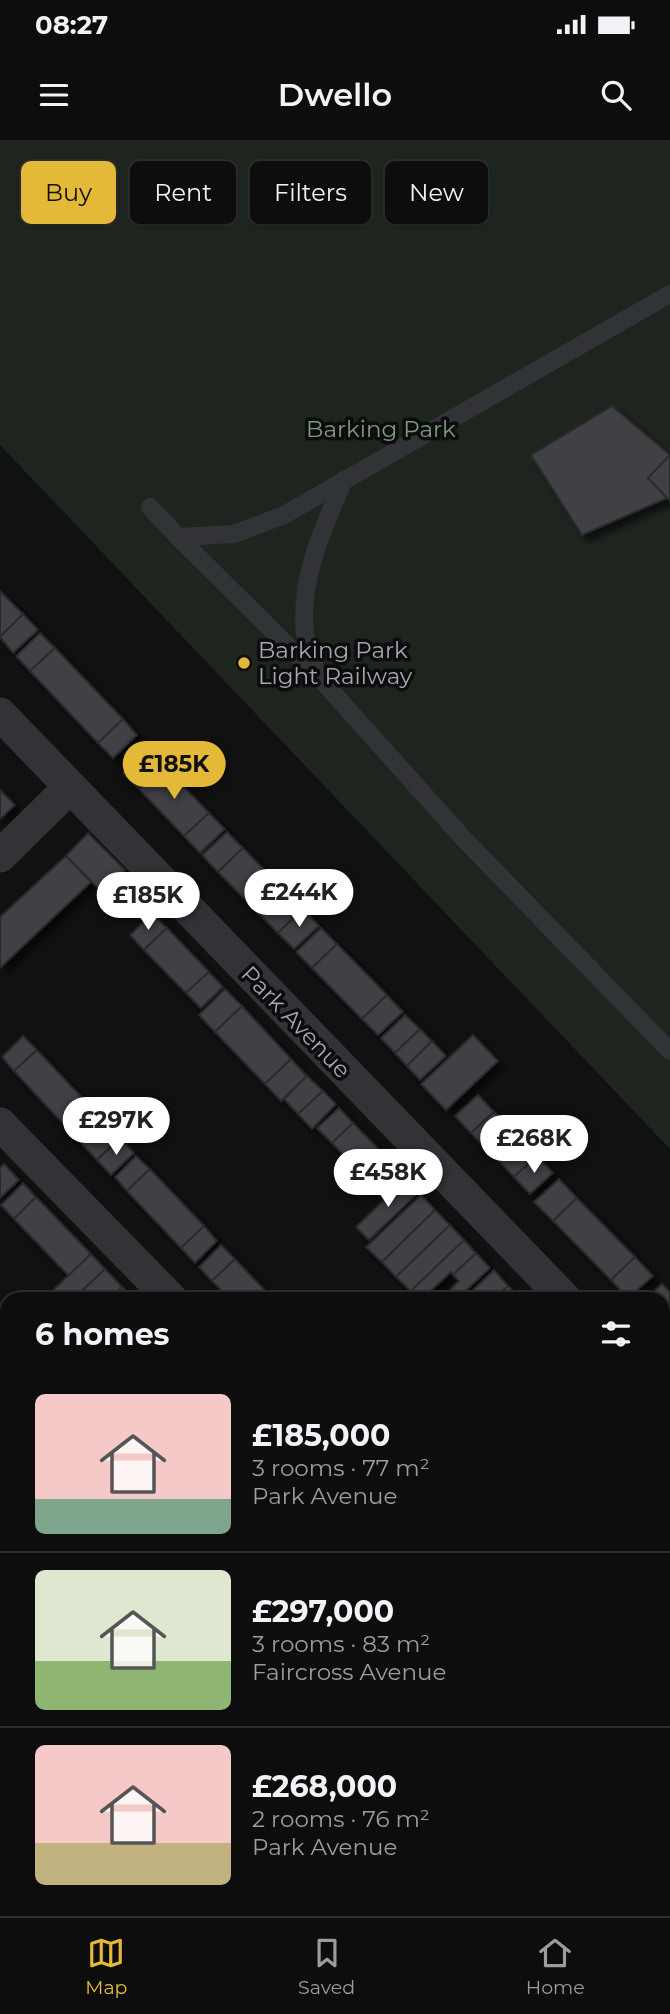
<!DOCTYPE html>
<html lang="en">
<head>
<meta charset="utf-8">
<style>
	body { margin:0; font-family:Montserrat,sans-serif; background:#161617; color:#f1f3f6; height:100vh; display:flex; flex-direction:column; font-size:26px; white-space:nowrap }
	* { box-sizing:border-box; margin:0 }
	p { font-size:23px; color:#9a9c9e }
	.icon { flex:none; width:38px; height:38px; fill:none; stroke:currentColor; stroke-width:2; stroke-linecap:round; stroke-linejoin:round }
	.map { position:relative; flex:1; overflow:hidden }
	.side { position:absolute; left:0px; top:1152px; width:670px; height:625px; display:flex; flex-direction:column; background:#0d0d0e; border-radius:21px 21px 0 0; box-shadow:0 2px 5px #0004,0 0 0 2px #2d2d2e }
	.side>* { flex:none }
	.hud { position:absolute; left:21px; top:21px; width:628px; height:63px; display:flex; gap:14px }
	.price { position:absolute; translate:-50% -60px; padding:0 16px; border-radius:24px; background:#fff; color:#222; font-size:23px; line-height:46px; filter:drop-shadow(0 2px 4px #0008) }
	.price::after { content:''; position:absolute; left:50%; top:42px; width:21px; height:16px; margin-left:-10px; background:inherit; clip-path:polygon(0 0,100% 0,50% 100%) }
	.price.current { background:#e4b937; color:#111 }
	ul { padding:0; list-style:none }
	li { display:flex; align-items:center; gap:21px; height:175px; padding:0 35px }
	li+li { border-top:2px solid #2d2d2e }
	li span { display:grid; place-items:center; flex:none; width:196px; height:140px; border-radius:10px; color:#555 }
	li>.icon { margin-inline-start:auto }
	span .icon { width:84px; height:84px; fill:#fffc; stroke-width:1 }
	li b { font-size:30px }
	h2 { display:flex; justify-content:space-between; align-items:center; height:84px; padding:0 35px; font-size:30px }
	.tag { padding:0 24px; border-radius:10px; background:#0d0d0e; box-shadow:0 2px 5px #0004,0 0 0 2px #2d2d2e; font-size:24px; line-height:63px }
	.tag.current { background:#e4b937; color:#111 }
	.status { display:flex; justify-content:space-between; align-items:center; height:49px; padding:0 35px; background:#0d0d0e; direction:ltr }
	.status svg { height:19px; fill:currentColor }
	header { display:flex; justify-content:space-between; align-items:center; height:91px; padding:0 35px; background:#0d0d0e; font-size:32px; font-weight:600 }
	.tab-bar { display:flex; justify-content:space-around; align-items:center; height:98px; border-top:2px solid #2d2d2e; background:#0d0d0e; font-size:19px; color:#9a9c9e }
	.tab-bar a { display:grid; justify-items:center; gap:4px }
	.tab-bar .current { color:#e4b937 }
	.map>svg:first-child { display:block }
</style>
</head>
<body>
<div class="status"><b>08:27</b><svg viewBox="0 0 49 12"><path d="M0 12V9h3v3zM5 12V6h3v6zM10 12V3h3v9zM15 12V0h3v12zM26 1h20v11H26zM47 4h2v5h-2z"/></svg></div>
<header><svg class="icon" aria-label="menu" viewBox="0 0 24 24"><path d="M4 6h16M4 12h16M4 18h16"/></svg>Dwello<svg class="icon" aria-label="search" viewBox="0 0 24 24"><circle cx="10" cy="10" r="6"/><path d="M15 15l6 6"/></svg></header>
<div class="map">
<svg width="670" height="1776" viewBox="0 0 670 1776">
	<defs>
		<filter id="shadow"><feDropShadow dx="6" dy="6" stdDeviation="3.5" flood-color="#0009"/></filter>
	</defs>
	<rect width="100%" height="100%" fill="#111112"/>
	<g fill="#1d1d1f">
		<polygon points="670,1502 670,1719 663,1724 663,1507"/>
		<polygon points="317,1769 611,1769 603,1776 308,1776"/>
	</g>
	<g fill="#1e251f">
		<polygon points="0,0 670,0 670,1009 0,305"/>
		<polygon points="7,1729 7,1769 160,1769 153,1776 8,1776 3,1759"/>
	</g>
	<g fill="#404145" stroke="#2b2b2e" stroke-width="2" filter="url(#shadow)">
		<polygon points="612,266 670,315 648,338 667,358 582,395 531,315"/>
		<polygon points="670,315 670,361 648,338"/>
		<polygon points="0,451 23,474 0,497"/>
		<polygon points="23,474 38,490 13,513 0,497"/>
		<polygon points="40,493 55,508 30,531 16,516"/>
		<polygon points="55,508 123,579 98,603 30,531"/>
		<polygon points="123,579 137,595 113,618 98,603"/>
		<polygon points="148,609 164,626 139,649 123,633"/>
		<polygon points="164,626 209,673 184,696 139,649"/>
		<polygon points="0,650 15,665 1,678 0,677"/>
		<polygon points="209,673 225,689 200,713 184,696"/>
		<polygon points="227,692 243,708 218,732 202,715"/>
		<polygon points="88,693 125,730 102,752 66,716"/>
		<polygon points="243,708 303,769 278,793 218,732"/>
		<polygon points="66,716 91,742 0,828 0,777"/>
		<polygon points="303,769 319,786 294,809 278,793"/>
		<polygon points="152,774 167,788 144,810 130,795"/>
		<polygon points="167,788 209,832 186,853 144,810"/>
		<polygon points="321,788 337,804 312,828 296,812"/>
		<polygon points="337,804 387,855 362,879 312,828"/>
		<polygon points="209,832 223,847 201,868 186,853"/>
		<polygon points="225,849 242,866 215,892 199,875"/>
		<polygon points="387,855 403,872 378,895 362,879"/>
		<polygon points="242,866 291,919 265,944 215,892"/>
		<polygon points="405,875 420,889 395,913 381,898"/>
		<polygon points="420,889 432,901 407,926 395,913"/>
		<polygon points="473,895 498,921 446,970 421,944"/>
		<polygon points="23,896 37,910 14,931 2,917"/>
		<polygon points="432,901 446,916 420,940 407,926"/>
		<polygon points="37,910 120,998 97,1020 14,931"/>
		<polygon points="291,919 307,936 281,961 265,944"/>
		<polygon points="307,936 323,951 298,974 284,959"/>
		<polygon points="323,951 336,964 312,989 298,974"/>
		<polygon points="478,955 494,972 471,993 455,976"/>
		<polygon points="339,968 353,983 332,1003 317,988"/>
		<polygon points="494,972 510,988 487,1010 471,993"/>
		<polygon points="353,983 407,1038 386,1059 332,1003"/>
		<polygon points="120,998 134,1013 111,1035 97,1020"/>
		<polygon points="521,999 537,1016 514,1037 498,1020"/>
		<polygon points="136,1016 150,1029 127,1051 115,1037"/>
		<polygon points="537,1016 553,1033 530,1054 514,1037"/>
		<polygon points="4,1024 19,1040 0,1058 0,1028"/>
		<polygon points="150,1029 204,1086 181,1108 127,1051"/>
		<polygon points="407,1038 420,1051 369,1100 356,1087"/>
		<polygon points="559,1039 577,1058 553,1081 534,1062"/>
		<polygon points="23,1043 36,1057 14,1079 1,1065"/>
		<polygon points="421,1055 435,1070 382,1122 366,1107"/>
		<polygon points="36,1057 91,1114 69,1136 14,1079"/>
		<polygon points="577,1058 635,1117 611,1140 553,1081"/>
		<polygon points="435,1070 450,1085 396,1137 382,1122"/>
		<polygon points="450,1085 464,1100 411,1151 396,1137"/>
		<polygon points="204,1086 217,1101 195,1123 181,1108"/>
		<polygon points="464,1100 476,1113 453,1135 451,1132 423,1158 418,1158 411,1151"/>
		<polygon points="221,1105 235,1119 212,1141 199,1127"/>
		<polygon points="476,1113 490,1128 458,1158 442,1158 459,1141 453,1135"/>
		<polygon points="91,1114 105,1129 74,1158 67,1158 65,1156 63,1158 52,1158 48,1155"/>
		<polygon points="635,1117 653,1136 628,1158 611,1140"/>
		<polygon points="235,1119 272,1158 229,1158 212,1141"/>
		<polygon points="105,1129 122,1147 110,1158 82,1158 78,1155"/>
		<polygon points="494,1130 508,1146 495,1158 477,1158 471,1152"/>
		<polygon points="662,1144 670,1152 670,1168 663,1175 663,1158 647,1158"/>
		<polygon points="508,1146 520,1158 495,1158"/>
		<polygon points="122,1147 133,1158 110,1158"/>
		<polygon points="670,1168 670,1199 663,1192 663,1175"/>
		<polygon points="0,1235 7,1242 7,1271 0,1278"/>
		<polygon points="7,1286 7,1317 0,1310 0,1293"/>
		<polygon points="663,1300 670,1307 670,1350 663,1343"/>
		<polygon points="663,1343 670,1350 670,1400 663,1406"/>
		<polygon points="0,1440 7,1447 7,1472 0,1479"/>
		<polygon points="6,1497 7,1550 1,1557 7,1565 0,1571 0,1544 4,1541 0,1537 0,1503"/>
		<polygon points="669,1513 670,1515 670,1563 663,1556 663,1517"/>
		<polygon points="663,1556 670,1563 670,1602 663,1595"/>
		<polygon points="663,1595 670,1602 670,1635 663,1641"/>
		<polygon points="317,1769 335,1769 342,1776 308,1776"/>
		<polygon points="339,1769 399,1769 392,1776 348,1776"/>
		<polygon points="404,1769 472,1769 465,1776 412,1776"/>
	</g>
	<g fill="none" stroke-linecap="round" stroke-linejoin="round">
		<g stroke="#323337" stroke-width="18">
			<polyline points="150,367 178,397 234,394 284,375 670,154"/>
			<polyline points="178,397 317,535 463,698 670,911"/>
			<path d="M 317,535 C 313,521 307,507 305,493 C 299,439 323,388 344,340"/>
		</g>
		<g stroke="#323337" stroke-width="33">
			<polyline points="0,574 564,1158"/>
			<polyline points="0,716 70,647"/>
			<polyline points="0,984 170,1158"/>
			<polyline points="663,1261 670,1268"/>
			<polyline points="240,1769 246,1776"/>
		</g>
		<g stroke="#4f4f56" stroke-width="38">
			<polyline points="0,1373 7,1380"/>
			<polyline points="663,1454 670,1449"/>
			<polyline points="0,1695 7,1688"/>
			<polyline points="203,1776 211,1769"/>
		</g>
	</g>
	<circle fill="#e4b937" stroke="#0c0c0d" stroke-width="2.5" cx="244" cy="523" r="7"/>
	<g text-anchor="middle" stroke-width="7" stroke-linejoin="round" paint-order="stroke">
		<g font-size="23" fill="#7b9c80" stroke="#0c0c0d">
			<text x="381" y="297">Barking Park</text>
		</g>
		<g font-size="23" fill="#a3a7b2" stroke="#0c0c0d" text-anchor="start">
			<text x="258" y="518">Barking Park<tspan x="258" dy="26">Light Railway</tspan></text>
		</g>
		<g font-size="23" fill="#a3a7b2" stroke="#0c0c0d">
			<text transform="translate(296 882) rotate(46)" y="8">Park Avenue</text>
		</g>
	</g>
</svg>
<b class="price current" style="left:174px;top:661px">£185K</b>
<b class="price" style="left:299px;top:789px">£244K</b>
<b class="price" style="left:148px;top:792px">£185K</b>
<b class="price" style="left:116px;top:1017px">£297K</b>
<b class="price" style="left:534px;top:1035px">£268K</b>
<b class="price" style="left:388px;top:1069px">£458K</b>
<div class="hud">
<a class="tag current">Buy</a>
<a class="tag">Rent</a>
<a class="tag">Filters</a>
<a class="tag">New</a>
</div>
<section class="side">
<h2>6 homes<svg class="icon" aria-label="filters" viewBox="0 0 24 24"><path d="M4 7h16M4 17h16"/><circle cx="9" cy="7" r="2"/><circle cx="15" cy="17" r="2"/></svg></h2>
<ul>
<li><span style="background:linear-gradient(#f6c9c9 75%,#7fa58c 0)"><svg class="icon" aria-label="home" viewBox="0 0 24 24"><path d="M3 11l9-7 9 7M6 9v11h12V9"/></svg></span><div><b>£185,000</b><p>3 rooms · 77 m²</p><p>Park Avenue</p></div></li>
<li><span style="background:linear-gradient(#dfe7d0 65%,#8fb573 0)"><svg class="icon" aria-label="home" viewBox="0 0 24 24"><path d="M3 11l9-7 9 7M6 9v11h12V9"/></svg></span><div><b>£297,000</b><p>3 rooms · 83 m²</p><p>Faircross Avenue</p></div></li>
<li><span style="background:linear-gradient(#f6c9c9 70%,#c2b280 0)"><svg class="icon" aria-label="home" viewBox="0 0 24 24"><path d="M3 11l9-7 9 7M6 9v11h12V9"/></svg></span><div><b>£268,000</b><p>2 rooms · 76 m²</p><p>Park Avenue</p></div></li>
</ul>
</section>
</div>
<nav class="tab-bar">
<a class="current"><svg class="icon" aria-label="map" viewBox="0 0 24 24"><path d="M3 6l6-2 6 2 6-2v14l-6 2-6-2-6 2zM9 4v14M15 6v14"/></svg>Map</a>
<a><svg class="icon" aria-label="saved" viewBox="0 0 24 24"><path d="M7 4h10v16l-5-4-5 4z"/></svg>Saved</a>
<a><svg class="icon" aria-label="home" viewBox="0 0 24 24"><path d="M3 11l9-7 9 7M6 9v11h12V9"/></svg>Home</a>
</nav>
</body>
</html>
